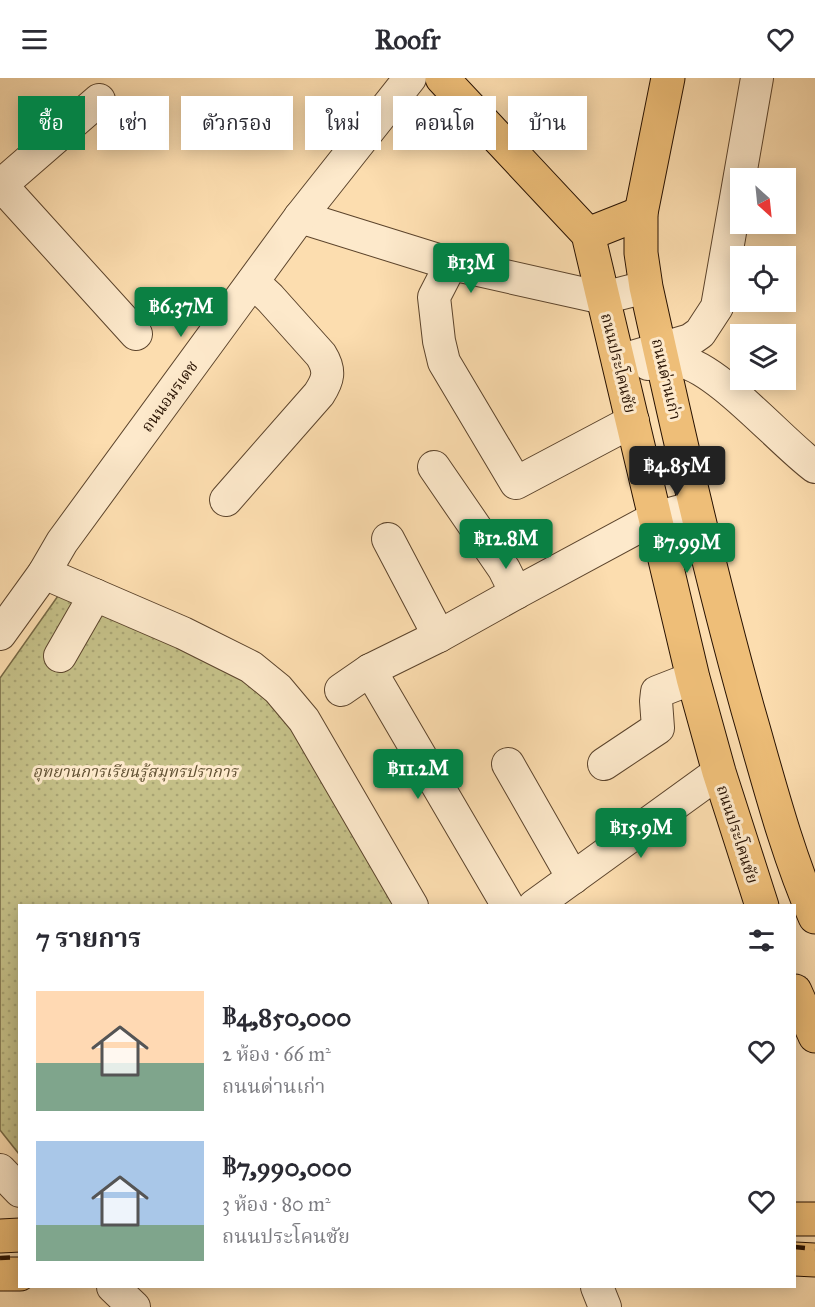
<!DOCTYPE html>
<html lang="th">
<head>
<meta charset="utf-8">
<style>
	body { margin:0; font-family:"IM FELL Great Primer","Noto Serif Thai",serif; background:#f7f7f7; color:#2b2b33; height:100vh; display:flex; flex-direction:column; font-size:22px; white-space:nowrap }
	* { box-sizing:border-box; margin:0 }
	p { font-size:20px; color:#7c7c81 }
	.icon { flex:none; width:33px; height:33px; fill:none; stroke:currentColor; stroke-width:2; stroke-linecap:round; stroke-linejoin:round }
	.map { position:relative; flex:1; overflow:hidden }
	.side { position:absolute; left:18px; top:826px; width:778px; height:384px; display:flex; flex-direction:column; background:#fff; border-radius:0px; box-shadow:0 3px 15px #0003 }
	.side>* { flex:none }
	.guide { position:absolute; left:18px; top:18px; width:780px; height:54px; display:flex; gap:12px }
	.needle { width:39px; rotate:153deg }
	.buttons { position:absolute; left:730px; top:90px; display:grid; gap:12px }
	.buttons a { display:grid; place-items:center; width:66px; height:66px; border-radius:0px; background:#fff; box-shadow:0 3px 15px #0003; font-size:30px }
	.price { position:absolute; translate:-50% -51px; padding:0 14px; border-radius:6px; background:#0b8043; color:#fff; font-size:20px; line-height:39px; filter:drop-shadow(0 2px 3px #0008) }
	.price::after { content:''; position:absolute; left:50%; top:36px; width:18px; height:14px; margin-left:-9px; background:inherit; clip-path:polygon(0 0,100% 0,50% 100%) }
	.price.active { background:#222; color:#fff }
	ul { padding:0; list-style:none }
	li { display:flex; align-items:center; gap:18px; height:150px; padding:0 18px }
	li span { display:grid; place-items:center; flex:none; width:168px; height:120px; border-radius:0px; color:#555 }
	li>.icon { margin-inline-start:auto }
	span .icon { width:72px; height:72px; fill:#fffc; stroke-width:1 }
	li b { font-size:26px }
	h2 { display:flex; justify-content:space-between; align-items:center; height:72px; padding:0 18px; font-size:26px }
	.tag { padding:0 21px; border-radius:0px; background:#fff; box-shadow:0 3px 15px #0003; font-size:21px; line-height:54px }
	.tag.active { background:#0b8043; color:#fff }
	header { display:flex; justify-content:space-between; align-items:center; height:78px; padding:0 18px; background:#fff; font-size:27px; font-weight:700 }
	.map>svg:first-child { display:block }
</style>
</head>
<body>
<header><svg class="icon" aria-label="menu" viewBox="0 0 24 24"><path d="M4 6h16M4 12h16M4 18h16"/></svg>Roofr<svg class="icon" aria-label="heart" viewBox="0 0 24 24"><path d="M12 20l-8-8c-3-5 5-10 8-4 3-6 11-1 8 4z"/></svg></header>
<div class="map">
<svg width="815" height="1229" viewBox="0 0 815 1229">
	<defs>
		<pattern id="grass-dots" width="8" height="8" patternUnits="userSpaceOnUse" patternTransform="scale(1.5)"><rect width="8" height="8" fill="#c4bf87"/><path d="M2 2h.1M6 6h.1" fill="none" stroke="#a8a373" stroke-width="1.8" stroke-linecap="round"/></pattern>
	</defs>
	<rect width="100%" height="100%" fill="#fcddaf"/>
	<filter id="stains"><feTurbulence type="fractalNoise" baseFrequency=".00333" numOctaves="4"/><feColorMatrix values="0 0 0 0 .2 0 0 0 0 .09 0 0 0 0 .02 0 0 0 .5 -.17"/></filter>
	<radialGradient id="worn" r=".72"><stop offset=".6" stop-color="#630" stop-opacity="0"/><stop offset="1" stop-color="#630" stop-opacity=".3"/></radialGradient>
	<polygon fill="url(#grass-dots)" stroke="#766844" stroke-width="1.5" points="65,508 265,604 420,828 20,828 19,1076 0,1052 0,600"/>
	<g fill="none" stroke-linecap="round" stroke-linejoin="round">
		<defs>
			<g id="minor">
				<polyline points="1,107 136,256"/>
				<polyline points="0,108 99,22"/>
				<polyline points="300,139 451,186 603,220 646,209"/>
				<polyline points="451,186 434,219 439,263 444,284 516,405 633,343"/>
				<polyline points="618,283 690,262 700,255 717,229 757,0"/>
				<path d="M 648,286 C 658,283 668,281 680,283 C 719,291 780,363 815,389"/>
				<polyline points="434,389 504,491 516,515"/>
				<path d="M 226,422 L 319,316 C 328,302 331,293 321,277 L 270,220 L 253,204"/>
				<polyline points="388,461 439,558"/>
				<polyline points="44,495 183,555 251,589 278,611 304,642 412,828"/>
				<polyline points="0,556 44,495 62,464 300,139 410,0"/>
				<polyline points="60,578 95,517"/>
				<polyline points="370,592 508,828"/>
				<polyline points="341,612 370,592 439,558 516,515 655,440 696,429"/>
				<polyline points="508,686 573,800"/>
				<polyline points="604,686 658,650 656,623 657,614 693,600"/>
				<polyline points="534,828 719,694"/>
				<polyline points="0,1092 20,1113"/>
				<polyline points="113,1209 134,1229"/>
				<polyline points="597,1209 605,1229"/>
			</g>
			<g id="major">
				<polyline points="442,0 588,156 693,600 719,694 762,828"/>
				<path d="M 668,0 L 641,135 L 641,175 L 646,209 C 677,350 709,492 748,632 C 768,701 786,773 815,839"/>
				<polyline points="588,156 641,135"/>
				<polyline points="795,913 815,958"/>
			</g>
			<g id="highway">
				<polyline points="795,1141 815,1141"/>
				<polyline points="0,1158 20,1157"/>
				<polyline points="795,1181 815,1182"/>
				<polyline points="0,1196 20,1196"/>
			</g>
		</defs>
		<use href="#minor" stroke="#5c442c" stroke-width="34"/>
		<use href="#major" stroke="#271101" stroke-width="35"/>
		<use href="#highway" stroke="#271101" stroke-width="35"/>
		<use href="#minor" stroke="#fde9cb" stroke-width="32"/>
		<use href="#major" stroke="#eebe78" stroke-width="33"/>
		<use href="#highway" stroke="#eebe78" stroke-width="33"/>
		<g stroke="#271101" stroke-width="4.5" stroke-dasharray="10 10" stroke-linecap="butt">
			<polyline points="795,1169 815,1171"/>
			<polyline points="0,1180 20,1179"/>
		</g>
	</g>
	<g text-anchor="middle" stroke-width="6" stroke-linejoin="round" paint-order="stroke">
		<g font-size="16" fill="#271101" stroke="#fde9cb">
			<text transform="translate(619 285) rotate(76)" y="6">ถนนประโคนชัย</text>
			<text transform="translate(667 301) rotate(77)" y="6">ถนนด่านเก่า</text>
			<text transform="translate(169 318) rotate(-54)" y="6">ถนนอมรเดช</text>
			<text transform="translate(738 756) rotate(72)" y="6">ถนนประโคนชัย</text>
		</g>
		<g font-size="16" font-style="italic" fill="#5e4e30" stroke="#fde9cb">
			<text x="135" y="699">อุทยานการเรียนรู้สมุทรปราการ</text>
		</g>
	</g>
	<rect width="100%" height="100%" filter="url(#stains)"/>
	<rect width="100%" height="100%" fill="url(#worn)"/>
</svg>
<div class="buttons">
<a><svg class="needle" viewBox="-14 -14 28 28"><path d="M0-13l5 13h-10z" fill="#e53935"/><path d="M0 13l5-13h-10z" fill="#7c7c81"/></svg></a>
<a><svg class="icon" aria-label="locate" viewBox="0 0 24 24"><circle cx="12" cy="12" r="6"/><path d="M12 2v4M12 18v4M2 12h4M18 12h4"/></svg></a>
<a><svg class="icon" aria-label="layers" viewBox="0 0 24 24"><path d="M12 4l9 5-9 5-9-5zM3 14l9 5 9-5"/></svg></a>
</div>
<b class="price" style="left:471px;top:216px">฿13M</b>
<b class="price" style="left:181px;top:260px">฿6.37M</b>
<b class="price active" style="left:677px;top:419px">฿4.85M</b>
<b class="price" style="left:506px;top:492px">฿12.8M</b>
<b class="price" style="left:687px;top:496px">฿7.99M</b>
<b class="price" style="left:418px;top:722px">฿11.2M</b>
<b class="price" style="left:641px;top:781px">฿15.9M</b>
<div class="guide">
<a class="tag active">ซื้อ</a>
<a class="tag">เช่า</a>
<a class="tag">ตัวกรอง</a>
<a class="tag">ใหม่</a>
<a class="tag">คอนโด</a>
<a class="tag">บ้าน</a>
</div>
<section class="side">
<h2>7 รายการ<svg class="icon" aria-label="filters" viewBox="0 0 24 24"><path d="M4 7h16M4 17h16"/><circle cx="9" cy="7" r="2"/><circle cx="15" cy="17" r="2"/></svg></h2>
<ul>
<li><span style="background:linear-gradient(#ffd9b3 60%,#7fa58c 0)"><svg class="icon" aria-label="home" viewBox="0 0 24 24"><path d="M3 11l9-7 9 7M6 9v11h12V9"/></svg></span><div><b>฿4,850,000</b><p>2 ห้อง · 66 m²</p><p>ถนนด่านเก่า</p></div><svg class="icon" aria-label="heart" viewBox="0 0 24 24"><path d="M12 20l-8-8c-3-5 5-10 8-4 3-6 11-1 8 4z"/></svg></li>
<li><span style="background:linear-gradient(#a9c7e8 70%,#7fa58c 0)"><svg class="icon" aria-label="home" viewBox="0 0 24 24"><path d="M3 11l9-7 9 7M6 9v11h12V9"/></svg></span><div><b>฿7,990,000</b><p>3 ห้อง · 80 m²</p><p>ถนนประโคนชัย</p></div><svg class="icon" aria-label="heart" viewBox="0 0 24 24"><path d="M12 20l-8-8c-3-5 5-10 8-4 3-6 11-1 8 4z"/></svg></li>
</ul>
</section>
</div>
</body>
</html>
